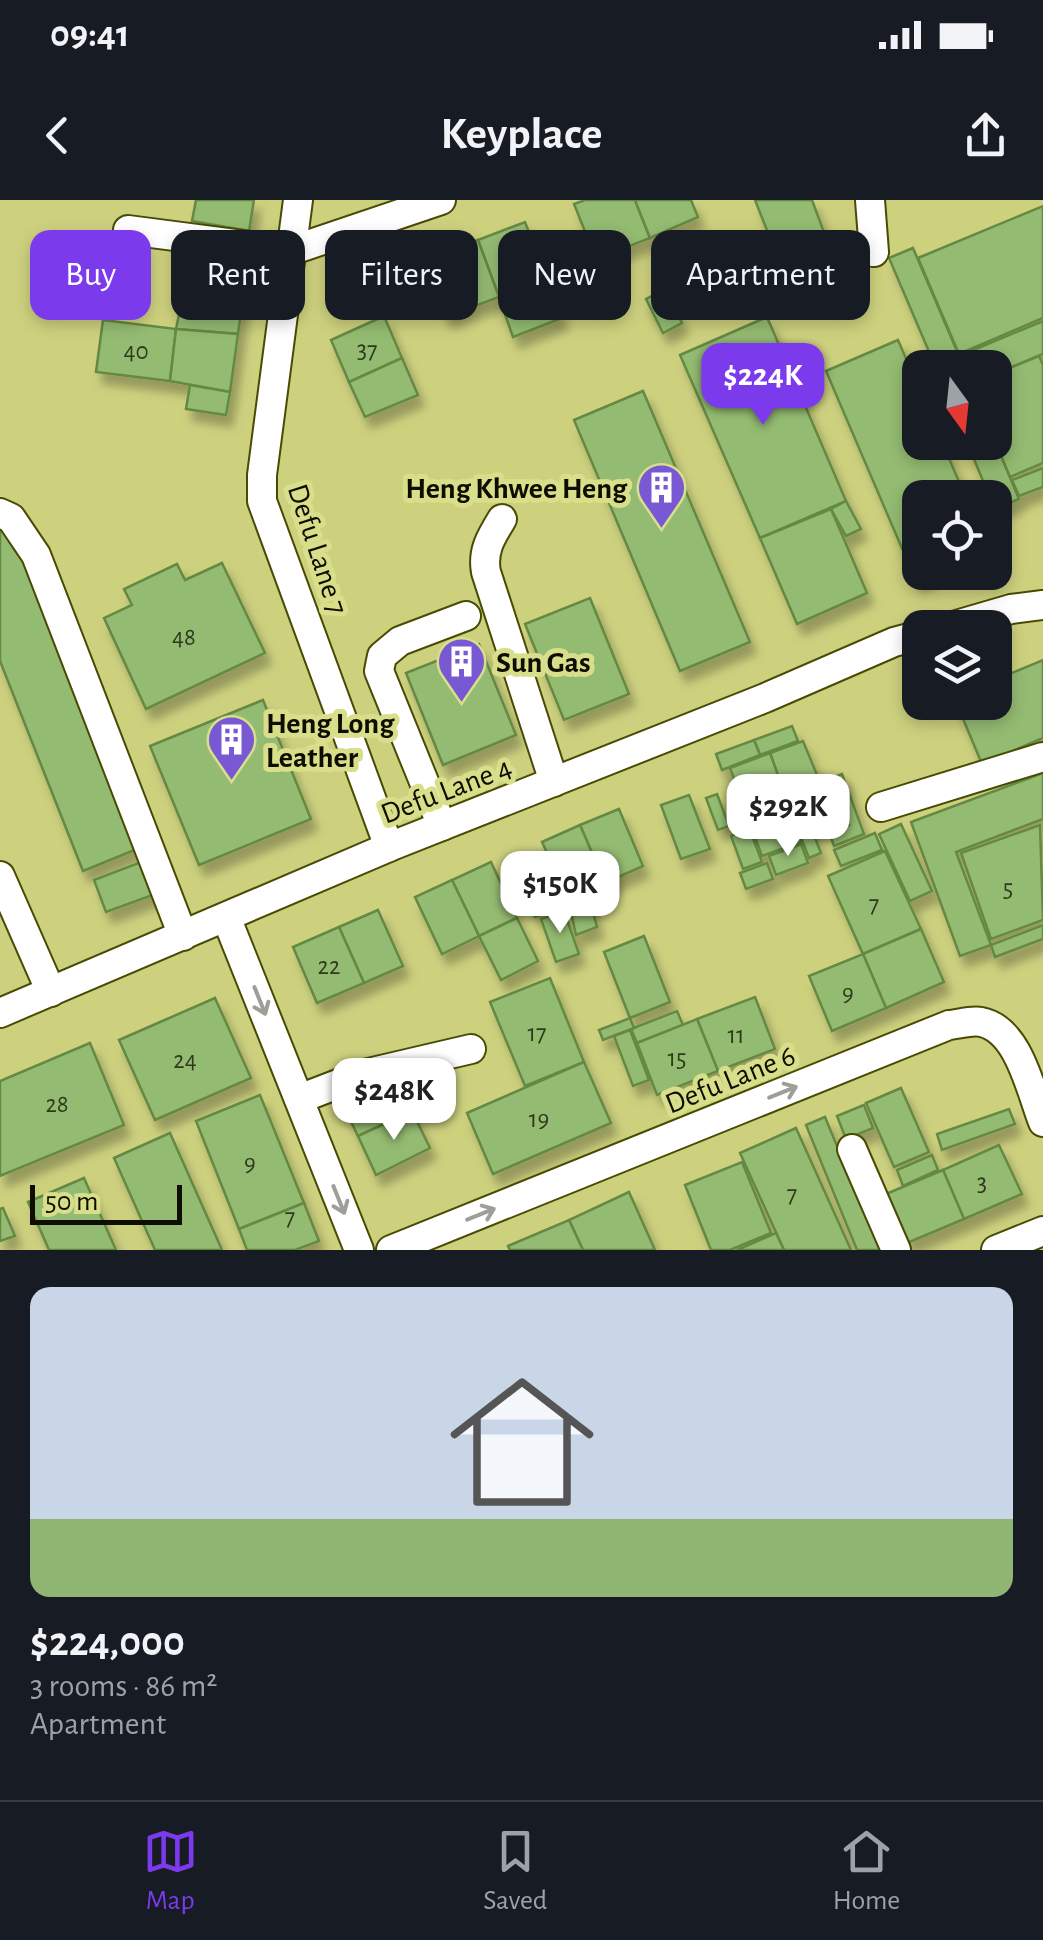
<!DOCTYPE html>
<html lang="en">
<head>
<meta charset="utf-8">
<style>
	body { margin:0; font-family:"Alegreya Sans",sans-serif; background:#20242c; color:#f1f3f6; height:100vh; display:flex; flex-direction:column; font-size:38px; white-space:nowrap }
	* { box-sizing:border-box; margin:0 }
	p { font-size:32px; color:#9ea1a6 }
	.icon { flex:none; width:55px; height:55px; fill:none; stroke:currentColor; stroke-width:2; stroke-linecap:round; stroke-linejoin:round }
	.map { position:relative; height:1050px; overflow:hidden }
	.side { display:flex; flex-direction:column; background:#171b24; flex:1 }
	.side>* { flex:none }
	.guide { position:absolute; left:30px; top:30px; width:985px; height:90px; display:flex; gap:20px }
	.needle { width:65px; rotate:165deg }
	.buttons { position:absolute; left:902px; top:150px; display:grid; gap:20px }
	.buttons a { display:grid; place-items:center; width:110px; height:110px; border-radius:20px; background:#171b24; box-shadow:0 5px 15px #0003; font-size:50px }
	.scale { position:absolute; left:30px; bottom:25px; width:152px; box-sizing:border-box; padding-left:10px; border:5px solid #0e0e00; border-top:0; font-size:28px; line-height:35px; white-space:nowrap; color:#0e0e00; -webkit-text-stroke:8px #d9de8a; paint-order:stroke }
	.price { position:absolute; translate:-50% -85px; padding:0 22px; border-radius:20px; background:#fff; color:#222; font-size:32px; line-height:65px; filter:drop-shadow(0 2px 5px #0008) }
	.price::after { content:''; position:absolute; left:50%; top:60px; width:30px; height:22px; margin-left:-15px; background:inherit; clip-path:polygon(0 0,100% 0,50% 100%) }
	.price.current { background:#7c3aed; color:#fff }
	ul { padding:0; list-style:none }
	li { display:grid; align-content:center; gap:20px; height:530px; padding:0 30px }
	li span { display:grid; place-items:center; height:310px; border-radius:20px; color:#555 }
	li>.icon { margin-inline-start:auto }
	span .icon { width:180px; height:180px; fill:#fffc; stroke-width:1 }
	li b { font-size:42px }
	.pill { padding:0 35px; border-radius:20px; background:#171b24; box-shadow:0 5px 15px #0003; font-size:35px; line-height:90px }
	.pill.current { background:#7c3aed; color:#fff }
	.status { display:flex; justify-content:space-between; align-items:center; height:70px; padding:0 50px; background:#171b24; direction:ltr }
	.status svg { height:28px; fill:currentColor }
	header { display:flex; justify-content:space-between; align-items:center; height:130px; padding:0 30px; background:#171b24; font-size:45px; font-weight:600 }
	.menu { display:flex; justify-content:space-around; align-items:center; height:140px; border-top:2px solid #363941; background:#171b24; font-size:28px; color:#9ea1a6 }
	.menu a { display:grid; justify-items:center; gap:5px }
	.menu .current { color:#7c3aed }
	.map>svg:first-child { display:block }
</style>
</head>
<body>
<div class="status"><b>09:41</b><svg viewBox="0 0 49 12"><path d="M0 12V9h3v3zM5 12V6h3v6zM10 12V3h3v9zM15 12V0h3v12zM26 1h20v11H26zM47 4h2v5h-2z"/></svg></div>
<header><svg class="icon" aria-label="back" viewBox="0 0 24 24"><path d="M15 5l-7 7 7 7"/></svg>Keyplace<svg class="icon" aria-label="share" viewBox="0 0 24 24"><path d="M12 15V3M7 8l5-5 5 5M5 13v7h14v-7"/></svg></header>
<div class="map">
<svg width="1043" height="1050" viewBox="0 0 1043 1050">
	<defs>
		<filter id="shadow"><feDropShadow dx="6" dy="11" stdDeviation="5" flood-color="#0004"/></filter>
	</defs>
	<rect width="100%" height="100%" fill="#cdd17e"/>
	<g fill="#94bb72" stroke="#658942" stroke-width="2.5" filter="url(#shadow)">
		<polygon points="196,0 254,0 249,31 192,21"/>
		<polygon points="585,0 635,0 650,38 596,59 574,4"/>
		<polygon points="635,0 691,0 698,17 650,38"/>
		<polygon points="755,0 812,0 832,54 784,73"/>
		<polygon points="1043,6 1043,118 959,154 918,58"/>
		<polygon points="525,22 547,78 499,97 478,40"/>
		<polygon points="478,40 499,97 446,117 424,61"/>
		<polygon points="913,48 959,156 963,168 936,168 889,58"/>
		<polygon points="187,76 245,84 238,134 176,129"/>
		<polygon points="547,78 562,118 513,137 499,97"/>
		<polygon points="665,89 682,123 663,133 646,99"/>
		<polygon points="384,116 402,158 349,182 331,140"/>
		<polygon points="767,117 846,301 760,338 680,155"/>
		<polygon points="103,120 176,129 170,181 96,172"/>
		<polygon points="1043,121 1043,154 995,174 995,168 963,168 959,156"/>
		<polygon points="176,129 238,134 230,192 170,181"/>
		<polygon points="898,140 920,191 920,242 942,242 966,298 920,298 920,372 935,372 916,381 826,171"/>
		<polygon points="1039,156 1043,165 1043,263 1010,277 995,242 995,174"/>
		<polygon points="402,158 418,195 365,217 349,182"/>
		<polygon points="190,185 230,192 226,215 186,209"/>
		<polygon points="643,191 750,442 680,471 574,220"/>
		<polygon points="967,242 995,242 1019,299 995,309 995,298 990,298"/>
		<polygon points="1043,268 1043,287 1019,296 1012,280"/>
		<polygon points="846,301 861,329 846,336 831,309"/>
		<polygon points="831,309 867,393 797,424 760,338"/>
		<polygon points="11,323 142,647 83,671 0,461 0,327"/>
		<polygon points="222,363 265,453 146,509 104,418 132,405 124,389 177,364 185,380"/>
		<polygon points="590,398 629,494 564,520 525,424"/>
		<polygon points="479,444 516,535 443,565 406,473"/>
		<polygon points="1043,460 1043,538 982,564 956,502 995,502 995,480"/>
		<polygon points="263,500 311,619 199,665 150,546"/>
		<polygon points="792,526 798,541 760,555 754,540"/>
		<polygon points="754,540 760,555 722,570 716,554"/>
		<polygon points="803,541 824,592 789,606 770,553"/>
		<polygon points="770,553 789,606 750,621 730,568"/>
		<polygon points="1043,573 1043,619 956,652 991,745 960,756 911,622"/>
		<polygon points="842,574 864,634 834,646 829,632 849,625 832,578"/>
		<polygon points="717,594 729,626 718,630 706,598"/>
		<polygon points="689,595 710,649 681,659 661,605"/>
		<polygon points="824,600 831,620 807,629 800,609"/>
		<polygon points="619,609 643,666 605,683 580,625"/>
		<polygon points="791,615 801,642 762,656 752,629"/>
		<polygon points="901,624 932,691 910,701 879,634"/>
		<polygon points="580,625 605,683 568,699 542,642"/>
		<polygon points="1040,625 1043,720 991,739 961,653"/>
		<polygon points="749,628 762,662 743,669 731,636"/>
		<polygon points="812,630 821,653 809,658 800,635"/>
		<polygon points="875,633 882,650 841,666 834,650"/>
		<polygon points="801,644 808,663 776,675 769,656"/>
		<polygon points="885,651 921,729 863,754 828,676"/>
		<polygon points="149,659 161,692 106,712 94,680"/>
		<polygon points="491,662 517,718 479,736 452,680"/>
		<polygon points="767,663 773,679 746,689 740,673"/>
		<polygon points="539,664 556,710 535,717 519,671"/>
		<polygon points="452,680 479,736 442,754 415,697"/>
		<polygon points="587,690 597,727 576,735 568,699"/>
		<polygon points="378,710 403,766 364,783 339,727"/>
		<polygon points="564,711 579,754 556,762 541,719"/>
		<polygon points="517,718 538,761 501,780 479,736"/>
		<polygon points="1043,725 1043,739 995,757 991,745"/>
		<polygon points="339,727 364,783 317,803 293,747"/>
		<polygon points="921,729 944,782 886,808 863,754"/>
		<polygon points="644,736 670,802 630,818 604,752"/>
		<polygon points="863,754 886,808 832,831 809,776"/>
		<polygon points="550,778 584,862 525,886 490,802"/>
		<polygon points="755,797 775,849 718,871 697,819"/>
		<polygon points="215,798 251,878 155,920 119,840"/>
		<polygon points="677,811 683,825 637,843 631,829"/>
		<polygon points="630,818 634,828 603,840 599,830"/>
		<polygon points="697,819 718,871 657,895 637,843"/>
		<polygon points="630,830 649,880 633,886 614,836"/>
		<polygon points="90,843 124,925 0,976 0,881"/>
		<polygon points="584,862 611,923 493,974 467,913"/>
		<polygon points="396,877 412,911 358,936 342,903"/>
		<polygon points="901,888 929,952 894,967 866,903"/>
		<polygon points="260,895 304,1003 239,1029 196,921"/>
		<polygon points="864,905 873,928 846,939 837,916"/>
		<polygon points="1009,909 1015,924 942,950 937,934"/>
		<polygon points="412,911 430,948 376,975 358,936"/>
		<polygon points="825,917 880,1050 857,1050 806,925"/>
		<polygon points="796,928 851,1050 784,1050 740,953"/>
		<polygon points="170,933 222,1050 155,1050 114,958"/>
		<polygon points="999,945 1022,994 964,1019 943,970"/>
		<polygon points="932,955 938,970 903,986 897,970"/>
		<polygon points="742,962 771,1033 730,1050 711,1050 685,985"/>
		<polygon points="943,970 964,1019 907,1043 886,994"/>
		<polygon points="84,978 116,1050 49,1050 28,1002"/>
		<polygon points="629,992 655,1050 583,1050 569,1020"/>
		<polygon points="304,1003 319,1041 295,1050 247,1050 239,1029"/>
		<polygon points="3,1008 15,1036 0,1041 0,1009"/>
		<polygon points="569,1020 583,1050 510,1050 508,1046"/>
		<polygon points="776,1033 784,1050 737,1050"/>
	</g>
	<g fill="none" stroke-linecap="round" stroke-linejoin="round">
		<defs>
			<g id="minor">
				<polyline points="298,0 262,275 262,301 389,647"/>
				<polyline points="870,0 874,52"/>
				<polyline points="128,30 290,51 441,0"/>
				<polyline points="0,313 11,318 36,355 183,736"/>
				<path d="M 502,319 C 491,337 482,351 486,372 L 554,582"/>
				<polyline points="946,428 1011,409 1043,405"/>
				<polyline points="881,607 1043,557"/>
				<polyline points="442,626 379,471 382,456 400,441 466,416"/>
				<polyline points="0,676 51,792"/>
				<polyline points="226,717 359,1050"/>
				<polyline points="0,813 389,647 765,498 894,442 920,435"/>
				<polyline points="299,899 364,874 471,849"/>
				<polyline points="852,949 896,1050"/>
				<path d="M 391,1050 L 949,825 C 959,824 972,820 981,822 C 1019,829 1031,892 1043,922"/>
				<polyline points="996,1050 1043,1031"/>
			</g>
		</defs>
		<use href="#minor" stroke="#494a03" stroke-width="32"/>
		<use href="#minor" stroke="#fff" stroke-width="28"/>
	</g>
	<defs><path id="oneway-shaft" d="M-6 0H5M1.5-3L5.5 0L1.5 3" fill="none" stroke-width="1.6" stroke-linecap="round" stroke-linejoin="round" transform="scale(2.5)"/></defs>
	<g stroke="#9f9f99">
		<use href="#oneway-shaft" transform="translate(260 801) rotate(68)"/>
		<use href="#oneway-shaft" transform="translate(783 892) rotate(-22)"/>
		<use href="#oneway-shaft" transform="translate(339 1000) rotate(68)"/>
		<use href="#oneway-shaft" transform="translate(481 1014) rotate(-22)"/>
	</g>
	<defs>
		<symbol id="building-pin" viewBox="-11 -11 22 30"><path d="M0 17L-7.5 6A9.5 9.5 0 1 1 7.5 6Z" fill="#7859d3" stroke="#d9de8a"/><path d="M-4-6H4V6H1V3H-1V6H-4ZM-2.5-4.3h1.7v1.8h-1.7ZM.8-4.3h1.7v1.8H.8ZM-2.5-1h1.7V.8h-1.7ZM.8-1h1.7V.8H.8Z" fill="#fff"/></symbol>
	</defs>
	<g fill-rule="evenodd">
		<use href="#building-pin" x="634" y="260" width="55" height="75"/>
		<use href="#building-pin" x="434" y="434" width="55" height="75"/>
		<use href="#building-pin" x="204" y="512" width="55" height="75"/>
	</g>
	<g text-anchor="middle" stroke-width="10" stroke-linejoin="round" paint-order="stroke">
		<g font-size="25" fill="#30391c">
			<text x="367" y="158">37</text>
			<text x="136" y="159">40</text>
			<text x="184" y="445">48</text>
			<text x="1008" y="696">5</text>
			<text x="874" y="712">7</text>
			<text x="329" y="774">22</text>
			<text x="848" y="801">9</text>
			<text x="537" y="841">17</text>
			<text x="736" y="843">11</text>
			<text x="677" y="866">15</text>
			<text x="185" y="868">24</text>
			<text x="57" y="912">28</text>
			<text x="539" y="927">19</text>
			<text x="250" y="971">9</text>
			<text x="982" y="991">3</text>
			<text x="792" y="1002">7</text>
			<text x="290" y="1025">7</text>
		</g>
		<g font-size="30" font-weight="bold" fill="#0e0e00" stroke="#d9de8a" text-anchor="start">
			<text x="627" y="298" text-anchor="end">Heng Khwee Heng</text>
			<text x="496" y="472">Sun Gas</text>
			<text x="266" y="533">Heng Long<tspan x="266" dy="34">Leather</tspan></text>
		</g>
		<g font-size="30" fill="#0e0e00" stroke="#d9de8a">
			<text transform="translate(318 349) rotate(72)" y="10">Defu Lane 7</text>
			<text transform="translate(446 590) rotate(-21)" y="10">Defu Lane 4</text>
			<text transform="translate(730 879) rotate(-22)" y="10">Defu Lane 6</text>
		</g>
	</g>
</svg>
<div class="buttons">
<a><svg class="needle" viewBox="-14 -14 28 28"><path d="M0-13l5 13h-10z" fill="#e53935"/><path d="M0 13l5-13h-10z" fill="#9ea1a6"/></svg></a>
<a><svg class="icon" aria-label="locate" viewBox="0 0 24 24"><circle cx="12" cy="12" r="6"/><path d="M12 2v4M12 18v4M2 12h4M18 12h4"/></svg></a>
<a><svg class="icon" aria-label="layers" viewBox="0 0 24 24"><path d="M12 4l9 5-9 5-9-5zM3 14l9 5 9-5"/></svg></a>
</div>
<div class="scale">50 m</div>
<b class="price current" style="left:763px;top:228px">$224K</b>
<b class="price" style="left:788px;top:659px">$292K</b>
<b class="price" style="left:560px;top:736px">$150K</b>
<b class="price" style="left:394px;top:943px">$248K</b>
<div class="guide">
<a class="pill current">Buy</a>
<a class="pill">Rent</a>
<a class="pill">Filters</a>
<a class="pill">New</a>
<a class="pill">Apartment</a>
</div>
</div>
<section class="side">
<ul>
<li><span style="background:linear-gradient(#c9d6e8 75%,#8fb573 0)"><svg class="icon" aria-label="home" viewBox="0 0 24 24"><path d="M3 11l9-7 9 7M6 9v11h12V9"/></svg></span><div><b>$224,000</b><p>3 rooms · 86 m²</p><p>Apartment</p></div></li>
</ul>
</section>
<nav class="menu">
<a class="current"><svg class="icon" aria-label="map" viewBox="0 0 24 24"><path d="M3 6l6-2 6 2 6-2v14l-6 2-6-2-6 2zM9 4v14M15 6v14"/></svg>Map</a>
<a><svg class="icon" aria-label="saved" viewBox="0 0 24 24"><path d="M7 4h10v16l-5-4-5 4z"/></svg>Saved</a>
<a><svg class="icon" aria-label="home" viewBox="0 0 24 24"><path d="M3 11l9-7 9 7M6 9v11h12V9"/></svg>Home</a>
</nav>
</body>
</html>
